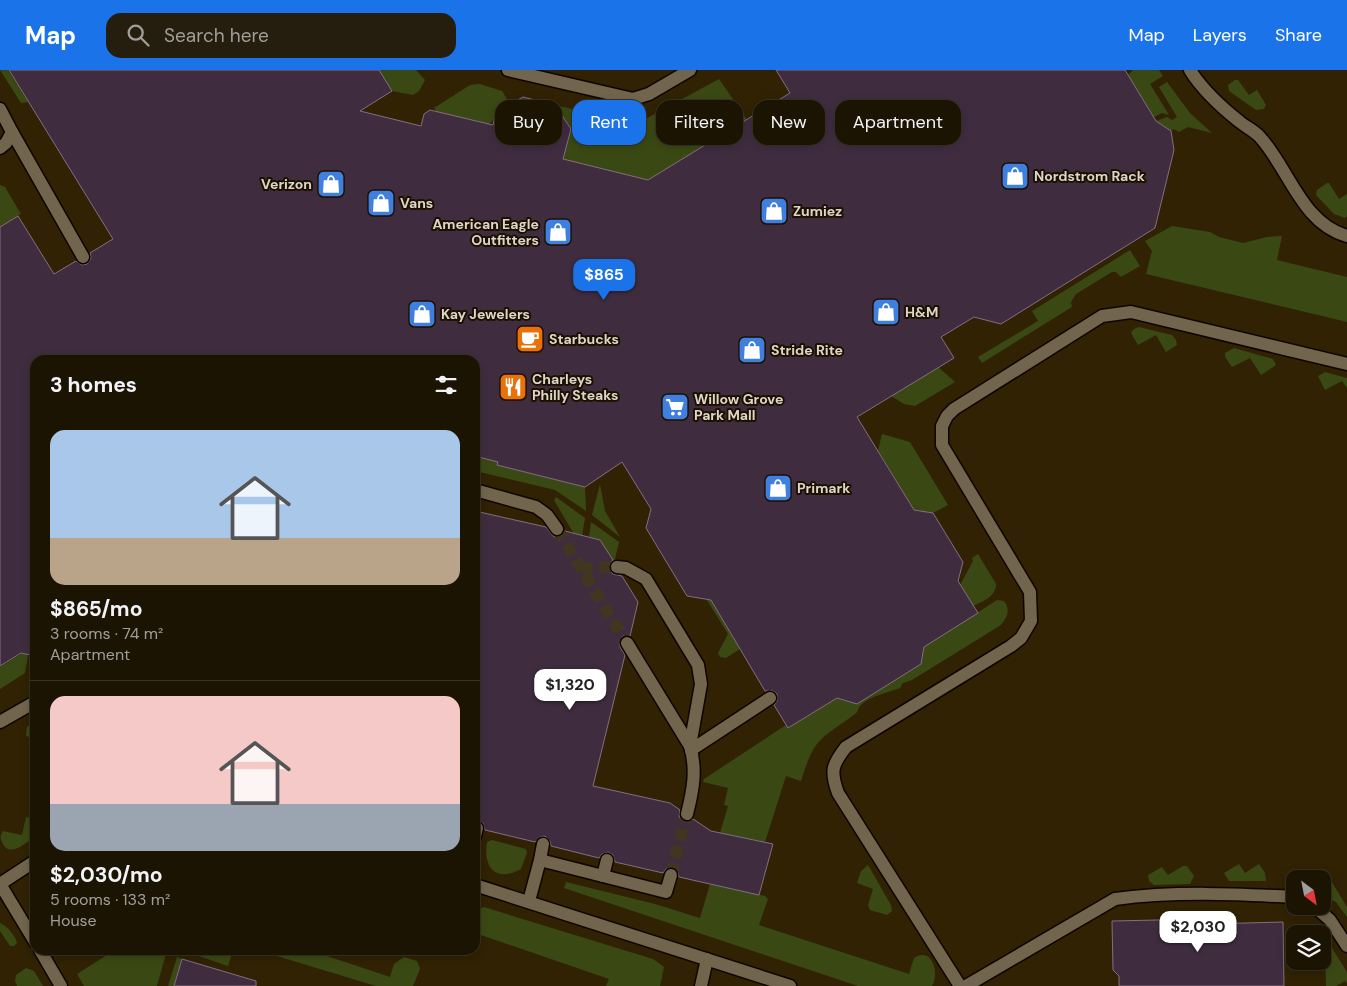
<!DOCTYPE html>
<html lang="en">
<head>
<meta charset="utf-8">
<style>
	body { margin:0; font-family:"DM Sans",sans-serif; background:#251d0d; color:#f1f3f6; height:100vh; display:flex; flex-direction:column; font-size:19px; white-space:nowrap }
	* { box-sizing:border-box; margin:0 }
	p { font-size:16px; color:#a09e9a }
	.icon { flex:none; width:28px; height:28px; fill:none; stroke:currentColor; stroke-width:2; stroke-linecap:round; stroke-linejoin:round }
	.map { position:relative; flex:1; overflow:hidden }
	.drawer { position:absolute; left:30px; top:285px; width:450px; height:600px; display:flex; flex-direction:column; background:#1c1403; border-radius:15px; box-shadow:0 2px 8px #0003,0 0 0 1px #3a3325 }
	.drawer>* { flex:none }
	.banner { position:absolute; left:495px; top:30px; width:475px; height:45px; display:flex; gap:10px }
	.needle { width:32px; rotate:148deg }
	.tools { position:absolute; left:1286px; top:800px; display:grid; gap:10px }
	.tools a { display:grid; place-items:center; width:45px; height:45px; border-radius:10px; background:#1c1403; box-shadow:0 2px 8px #0003,0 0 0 1px #3a3325; font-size:25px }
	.price { position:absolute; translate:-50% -42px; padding:0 11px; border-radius:10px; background:#fff; color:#222; font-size:16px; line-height:32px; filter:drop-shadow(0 1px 2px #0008) }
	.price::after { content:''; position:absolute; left:50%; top:30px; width:15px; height:11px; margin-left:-8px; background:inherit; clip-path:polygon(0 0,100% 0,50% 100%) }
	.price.selected { background:#1a73e8; color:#fff }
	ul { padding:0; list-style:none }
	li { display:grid; align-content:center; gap:10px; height:265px; padding:0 20px }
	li+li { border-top:1px solid #3a3325 }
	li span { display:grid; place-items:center; height:155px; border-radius:15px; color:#555 }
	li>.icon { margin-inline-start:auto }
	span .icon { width:90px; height:90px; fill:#fffc; stroke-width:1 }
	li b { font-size:21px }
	h2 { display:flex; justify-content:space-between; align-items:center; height:60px; padding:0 20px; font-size:21px }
	.chip { padding:0 18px; border-radius:15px; background:#1c1403; box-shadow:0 2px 8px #0003,0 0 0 1px #3a3325; font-size:18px; line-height:45px }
	.chip.selected { background:#1a73e8; color:#fff }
	header { display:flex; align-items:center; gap:30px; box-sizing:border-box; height:70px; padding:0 25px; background:#1a73e8; color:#fff }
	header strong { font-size:24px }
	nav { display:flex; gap:28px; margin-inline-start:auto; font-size:18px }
	.search { width:350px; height:45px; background:#251d0d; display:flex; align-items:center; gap:12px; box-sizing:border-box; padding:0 18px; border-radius:15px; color:#a09e9a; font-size:19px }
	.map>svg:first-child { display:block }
</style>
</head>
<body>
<header>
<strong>Map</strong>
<div class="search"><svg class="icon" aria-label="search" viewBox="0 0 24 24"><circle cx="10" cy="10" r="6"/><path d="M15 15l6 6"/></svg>Search here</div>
<nav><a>Map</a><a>Layers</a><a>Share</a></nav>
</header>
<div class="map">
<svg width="1347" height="916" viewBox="0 0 1347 916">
	<rect width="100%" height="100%" fill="#251b04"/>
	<path fill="#302203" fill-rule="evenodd" d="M 0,0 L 1347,0 L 1347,916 L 0,916 ZM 35,290 L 475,290 L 475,880 L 35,880 ZM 1295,809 L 1322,809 L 1322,836 L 1295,836 ZM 1295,864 L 1322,864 L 1322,891 L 1295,891 Z"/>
	<g fill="#3a4913">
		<polygon points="0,0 8,0 28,32 21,33"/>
		<polygon points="379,0 416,0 425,10 419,21 413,25 392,21"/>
		<polygon points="1133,0 1159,0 1163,6 1150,14 1169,45 1162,43 1154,47 1128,5"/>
		<polygon points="719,9 748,51 648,110 560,97 571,59 555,35 590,43 589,48 616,54 638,53"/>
		<polygon points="1235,10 1238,10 1249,25 1257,20 1266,35 1264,39 1256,40 1229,21 1228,15"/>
		<polygon points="1167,12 1190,43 1212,63 1188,57 1179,62 1174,59 1171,61 1156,51 1167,47 1172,50 1177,47 1159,17"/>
		<polygon points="480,14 502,21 510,34 487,56 437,42 434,38 470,15"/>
		<polygon points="1327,113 1329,113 1339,129 1347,124 1347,146 1345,148 1334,144 1316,125 1317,120"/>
		<polygon points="0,115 5,117 21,144 0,157"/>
		<polygon points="1172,156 1210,162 1219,167 1243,173 1267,167 1282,166 1277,190 1347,207 1347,252 1146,204 1152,181 1145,171"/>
		<polygon points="1130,180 1140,196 1121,207 1116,202 1112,202 1076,224 1071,232 1072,237 982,293 978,287 1038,251 1032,241"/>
		<polygon points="1139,257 1172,265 1176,270 1177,275 1166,282 1156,265 1138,275 1131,263 1134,259"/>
		<polygon points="1234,278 1273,289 1276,295 1261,305 1250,288 1232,297 1225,287 1225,283"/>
		<polygon points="938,297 955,312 915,336 904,334 891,326"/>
		<polygon points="1325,302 1347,308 1347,318 1342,311 1325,320 1318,306"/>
		<polygon points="882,364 910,372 948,435 933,443 914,440 878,380"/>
		<polygon points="475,386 498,392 497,395 585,417 586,441 555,420 475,401"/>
		<polygon points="600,414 605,441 620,467 592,445"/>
		<polygon points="556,427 585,448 582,466 574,464 554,430"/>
		<polygon points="591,452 619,472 614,493 600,470 589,467"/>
		<path d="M 978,484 L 996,514 C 996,527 983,531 973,536 L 960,515 L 973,491 L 972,488 Z"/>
		<polygon points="707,530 711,530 740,579 726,588 720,587 718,583 728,564"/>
		<path d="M 997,530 L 1004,531 C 1011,540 1007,547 1001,555 L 912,610 L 903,613 L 900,618 C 887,623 872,625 861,635 C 857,639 859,641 855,644 C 820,670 815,666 801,711 L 786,706 L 765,772 L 720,763 L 728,736 L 724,735 L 728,718 L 703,712 L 704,709 L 786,655 L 788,658 L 837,628 L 857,633 L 921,594 L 924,577 Z"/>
		<polygon points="26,581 28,586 25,603 0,619 0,597"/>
		<polygon points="35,651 35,668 26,666 27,657"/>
		<path d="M 26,747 L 35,749 L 35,767 C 25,773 9,789 2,772 C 0,768 0,766 3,761 L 22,765 Z"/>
		<path d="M 492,770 L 526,779 L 527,783 L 521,799 C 496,813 483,798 487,772 Z"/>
		<polygon points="1239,794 1245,803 1259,794 1265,803 1266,811 1229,811 1224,803"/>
		<polygon points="868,795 891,835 892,841 887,845 870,840 868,835 873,819 857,813 861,801"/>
		<polygon points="1183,796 1187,796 1194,806 1190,814 1154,815 1149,811 1148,805 1162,797 1168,805"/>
		<polygon points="1328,806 1347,837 1347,847 1336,832 1323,826 1323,809"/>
		<path d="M 566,812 L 655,834 L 700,848 L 710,814 L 765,826 L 768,829 L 759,855 L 909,904 L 914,888 C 932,876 940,903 932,916 L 858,916 L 564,818 Z"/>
		<polygon points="484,837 653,889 664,897 660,916 606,916 609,909 475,863 475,841"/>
		<path d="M 0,853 C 7,856 15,865 17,873 L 14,876 L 10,876 L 0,861 Z"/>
		<polygon points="1328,878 1332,878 1347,902 1347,913 1345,911 1336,916 1326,916 1325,882"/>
		<polygon points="115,880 167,880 157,916 84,916 77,904"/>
		<polygon points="181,880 233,880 228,896"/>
		<polygon points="257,880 309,880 390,907 394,894 404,887 417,891 420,899 413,916 376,916"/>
		<polygon points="177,887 182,889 174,916 168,916"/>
		<polygon points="26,898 34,901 43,916 17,916 15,911 16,905"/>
	</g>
	<g fill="#3f2d3f" stroke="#836e83">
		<polygon points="9,0 379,0 392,21 360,41 421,56 424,44 430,40 493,55 496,42 523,27 555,35 571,59 563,89 648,110 790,23 776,0 1125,0 1156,51 1171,61 1174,80 1155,158 1001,254 974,247 941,267 954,288 857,347 914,440 933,443 963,492 958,511 978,543 924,577 921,594 857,634 837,628 788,658 774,635 777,631 777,624 773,621 765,621 711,530 687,526 646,458 651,439 622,392 585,417 497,395 498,392 475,386 475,290 35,290 35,586 21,583 0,596 0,157 18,146 54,204 76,191 82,195 87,194 91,188 90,183 113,169"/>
		<polygon points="475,441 546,457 554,467 561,466 565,461 600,470 613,490 609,496 610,501 613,504 622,506 638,532 630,566 623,566 620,570 620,577 625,585 593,716 670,733 680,740 679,747 685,752 693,749 711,761 773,774 759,825 679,807 677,800 673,797 666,799 663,803 615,792 613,785 608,782 602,784 599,788 551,776 550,771 545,766 540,767 535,772 485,760 483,753 475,750"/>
		<polygon points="1204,849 1208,854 1283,852 1284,916 1119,916 1119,906 1113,900 1112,851"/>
		<polygon points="182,889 256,911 256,916 174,916"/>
	</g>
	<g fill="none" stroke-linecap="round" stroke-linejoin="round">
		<g stroke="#413721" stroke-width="12" stroke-dasharray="12 6" stroke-linecap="butt">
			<polyline points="557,459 627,573"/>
			<polyline points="581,498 617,497"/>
			<polyline points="671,805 687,744"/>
		</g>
		<defs>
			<g id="minor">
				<polyline points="508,0 633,29 649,24 690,0"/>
				<path d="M 1190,0 C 1203,21 1221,37 1240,52 C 1246,57 1253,60 1259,66 C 1289,98 1301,153 1347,166"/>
				<polyline points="0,39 12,62 6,73 0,78"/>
				<polyline points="12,62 83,187"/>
				<polyline points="475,420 536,437 547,445 557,459"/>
				<polyline points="617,497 626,498 646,509 698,595 701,614 690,676"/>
				<path d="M 627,573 L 690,676 C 697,700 693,720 687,744"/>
				<polyline points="0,652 35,632"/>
				<polyline points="691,680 770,628"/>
				<polyline points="475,766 477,758"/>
				<polyline points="540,790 543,774"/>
				<polyline points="603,806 607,790"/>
				<polyline points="0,814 35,872"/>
				<polyline points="0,814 35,791"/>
				<polyline points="475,815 790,916"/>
				<polyline points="529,831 540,790 666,822 671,805"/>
				<polyline points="1314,836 1330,850 1347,876"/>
				<polyline points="40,880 61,916"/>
				<polyline points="701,916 707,889"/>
				<path d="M 960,916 L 838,723 C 830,701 832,695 846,677 L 1011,576 L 1021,568 L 1031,551 L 1030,522 L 942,375 L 942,356 L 947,346 L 954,339 L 1102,246 L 1131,242 L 1347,294"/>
				<path d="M 966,916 L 1115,829 C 1175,821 1235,824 1295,827"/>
			</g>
		</defs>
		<use href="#minor" stroke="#0e0500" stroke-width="15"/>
		<use href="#minor" stroke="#72654d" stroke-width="12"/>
	</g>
	<defs>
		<symbol id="shop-square" viewBox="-11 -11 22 22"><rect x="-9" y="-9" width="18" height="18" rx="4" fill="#3f7fe0" stroke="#1c1100"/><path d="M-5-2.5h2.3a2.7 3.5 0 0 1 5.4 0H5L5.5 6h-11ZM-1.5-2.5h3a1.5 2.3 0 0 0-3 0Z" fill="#fff"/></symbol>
		<symbol id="cafe-square" viewBox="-11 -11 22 22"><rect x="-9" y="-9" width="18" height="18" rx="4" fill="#e8710a" stroke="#1c1100"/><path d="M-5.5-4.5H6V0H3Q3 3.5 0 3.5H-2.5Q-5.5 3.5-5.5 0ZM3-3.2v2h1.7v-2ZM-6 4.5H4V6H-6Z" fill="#fff"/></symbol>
		<symbol id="restaurant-square" viewBox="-11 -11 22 22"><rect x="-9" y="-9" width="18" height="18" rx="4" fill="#e8710a" stroke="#1c1100"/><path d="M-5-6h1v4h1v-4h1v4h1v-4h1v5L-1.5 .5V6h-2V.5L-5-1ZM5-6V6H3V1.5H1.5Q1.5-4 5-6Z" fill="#fff"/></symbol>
		<symbol id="supermarket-square" viewBox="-11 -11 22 22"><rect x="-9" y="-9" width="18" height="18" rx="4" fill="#3f7fe0" stroke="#1c1100"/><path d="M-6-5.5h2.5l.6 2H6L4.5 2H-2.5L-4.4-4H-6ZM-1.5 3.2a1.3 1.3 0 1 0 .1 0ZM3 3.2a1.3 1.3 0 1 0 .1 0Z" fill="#fff"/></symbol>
	</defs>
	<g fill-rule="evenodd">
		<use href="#shop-square" x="999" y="90" width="32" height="32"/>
		<use href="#shop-square" x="315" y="98" width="32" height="32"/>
		<use href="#shop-square" x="365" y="117" width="32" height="32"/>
		<use href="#shop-square" x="758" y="125" width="32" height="32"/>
		<use href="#shop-square" x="542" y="146" width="32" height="32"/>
		<use href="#shop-square" x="870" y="226" width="32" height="32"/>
		<use href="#shop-square" x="406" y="228" width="32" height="32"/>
		<use href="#cafe-square" x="514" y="253" width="32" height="32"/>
		<use href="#shop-square" x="736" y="264" width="32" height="32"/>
		<use href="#restaurant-square" x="497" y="301" width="32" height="32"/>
		<use href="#supermarket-square" x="659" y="321" width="32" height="32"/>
		<use href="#shop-square" x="762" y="402" width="32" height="32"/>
	</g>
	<g text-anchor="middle" stroke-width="4" stroke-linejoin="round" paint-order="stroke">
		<g font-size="14" font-weight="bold" fill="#ddd6c8" stroke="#1c1100" text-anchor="start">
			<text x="1034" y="111">Nordstrom Rack</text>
			<text x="312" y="119" text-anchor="end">Verizon</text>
			<text x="400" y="138">Vans</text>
			<text x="793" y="146">Zumiez</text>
			<text x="539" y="159" text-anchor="end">American Eagle<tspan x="539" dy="16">Outfitters</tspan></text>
			<text x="905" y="247">H&amp;M</text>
			<text x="441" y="249">Kay Jewelers</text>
			<text x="549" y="274">Starbucks</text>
			<text x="771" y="285">Stride Rite</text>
			<text x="532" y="314">Charleys<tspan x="532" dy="16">Philly Steaks</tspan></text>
			<text x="694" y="334">Willow Grove<tspan x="694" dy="16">Park Mall</tspan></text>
			<text x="797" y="423">Primark</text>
		</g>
	</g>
</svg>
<div class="tools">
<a><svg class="needle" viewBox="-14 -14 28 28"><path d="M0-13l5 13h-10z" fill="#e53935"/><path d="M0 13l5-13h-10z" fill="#a09e9a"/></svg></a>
<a><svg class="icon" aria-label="layers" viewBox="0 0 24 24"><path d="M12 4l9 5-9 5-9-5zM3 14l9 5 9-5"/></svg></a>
</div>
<b class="price selected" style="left:604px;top:231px">$865</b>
<b class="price" style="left:570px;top:641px">$1,320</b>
<b class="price" style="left:1198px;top:883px">$2,030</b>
<div class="banner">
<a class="chip">Buy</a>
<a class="chip selected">Rent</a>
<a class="chip">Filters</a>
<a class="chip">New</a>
<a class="chip">Apartment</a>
</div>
<section class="drawer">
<h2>3 homes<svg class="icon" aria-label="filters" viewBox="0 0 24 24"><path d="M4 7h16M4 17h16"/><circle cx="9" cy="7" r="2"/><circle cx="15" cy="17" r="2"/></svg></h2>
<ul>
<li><span style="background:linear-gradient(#a9c7e8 70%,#b9a48a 0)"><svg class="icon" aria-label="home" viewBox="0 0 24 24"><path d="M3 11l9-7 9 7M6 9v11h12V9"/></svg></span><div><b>$865/mo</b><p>3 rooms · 74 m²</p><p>Apartment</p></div></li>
<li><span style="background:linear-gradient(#f6c9c9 70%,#9aa5b1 0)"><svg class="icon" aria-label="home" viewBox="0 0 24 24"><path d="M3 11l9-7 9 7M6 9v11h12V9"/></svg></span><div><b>$2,030/mo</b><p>5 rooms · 133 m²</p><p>House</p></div></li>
</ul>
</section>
</div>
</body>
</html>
